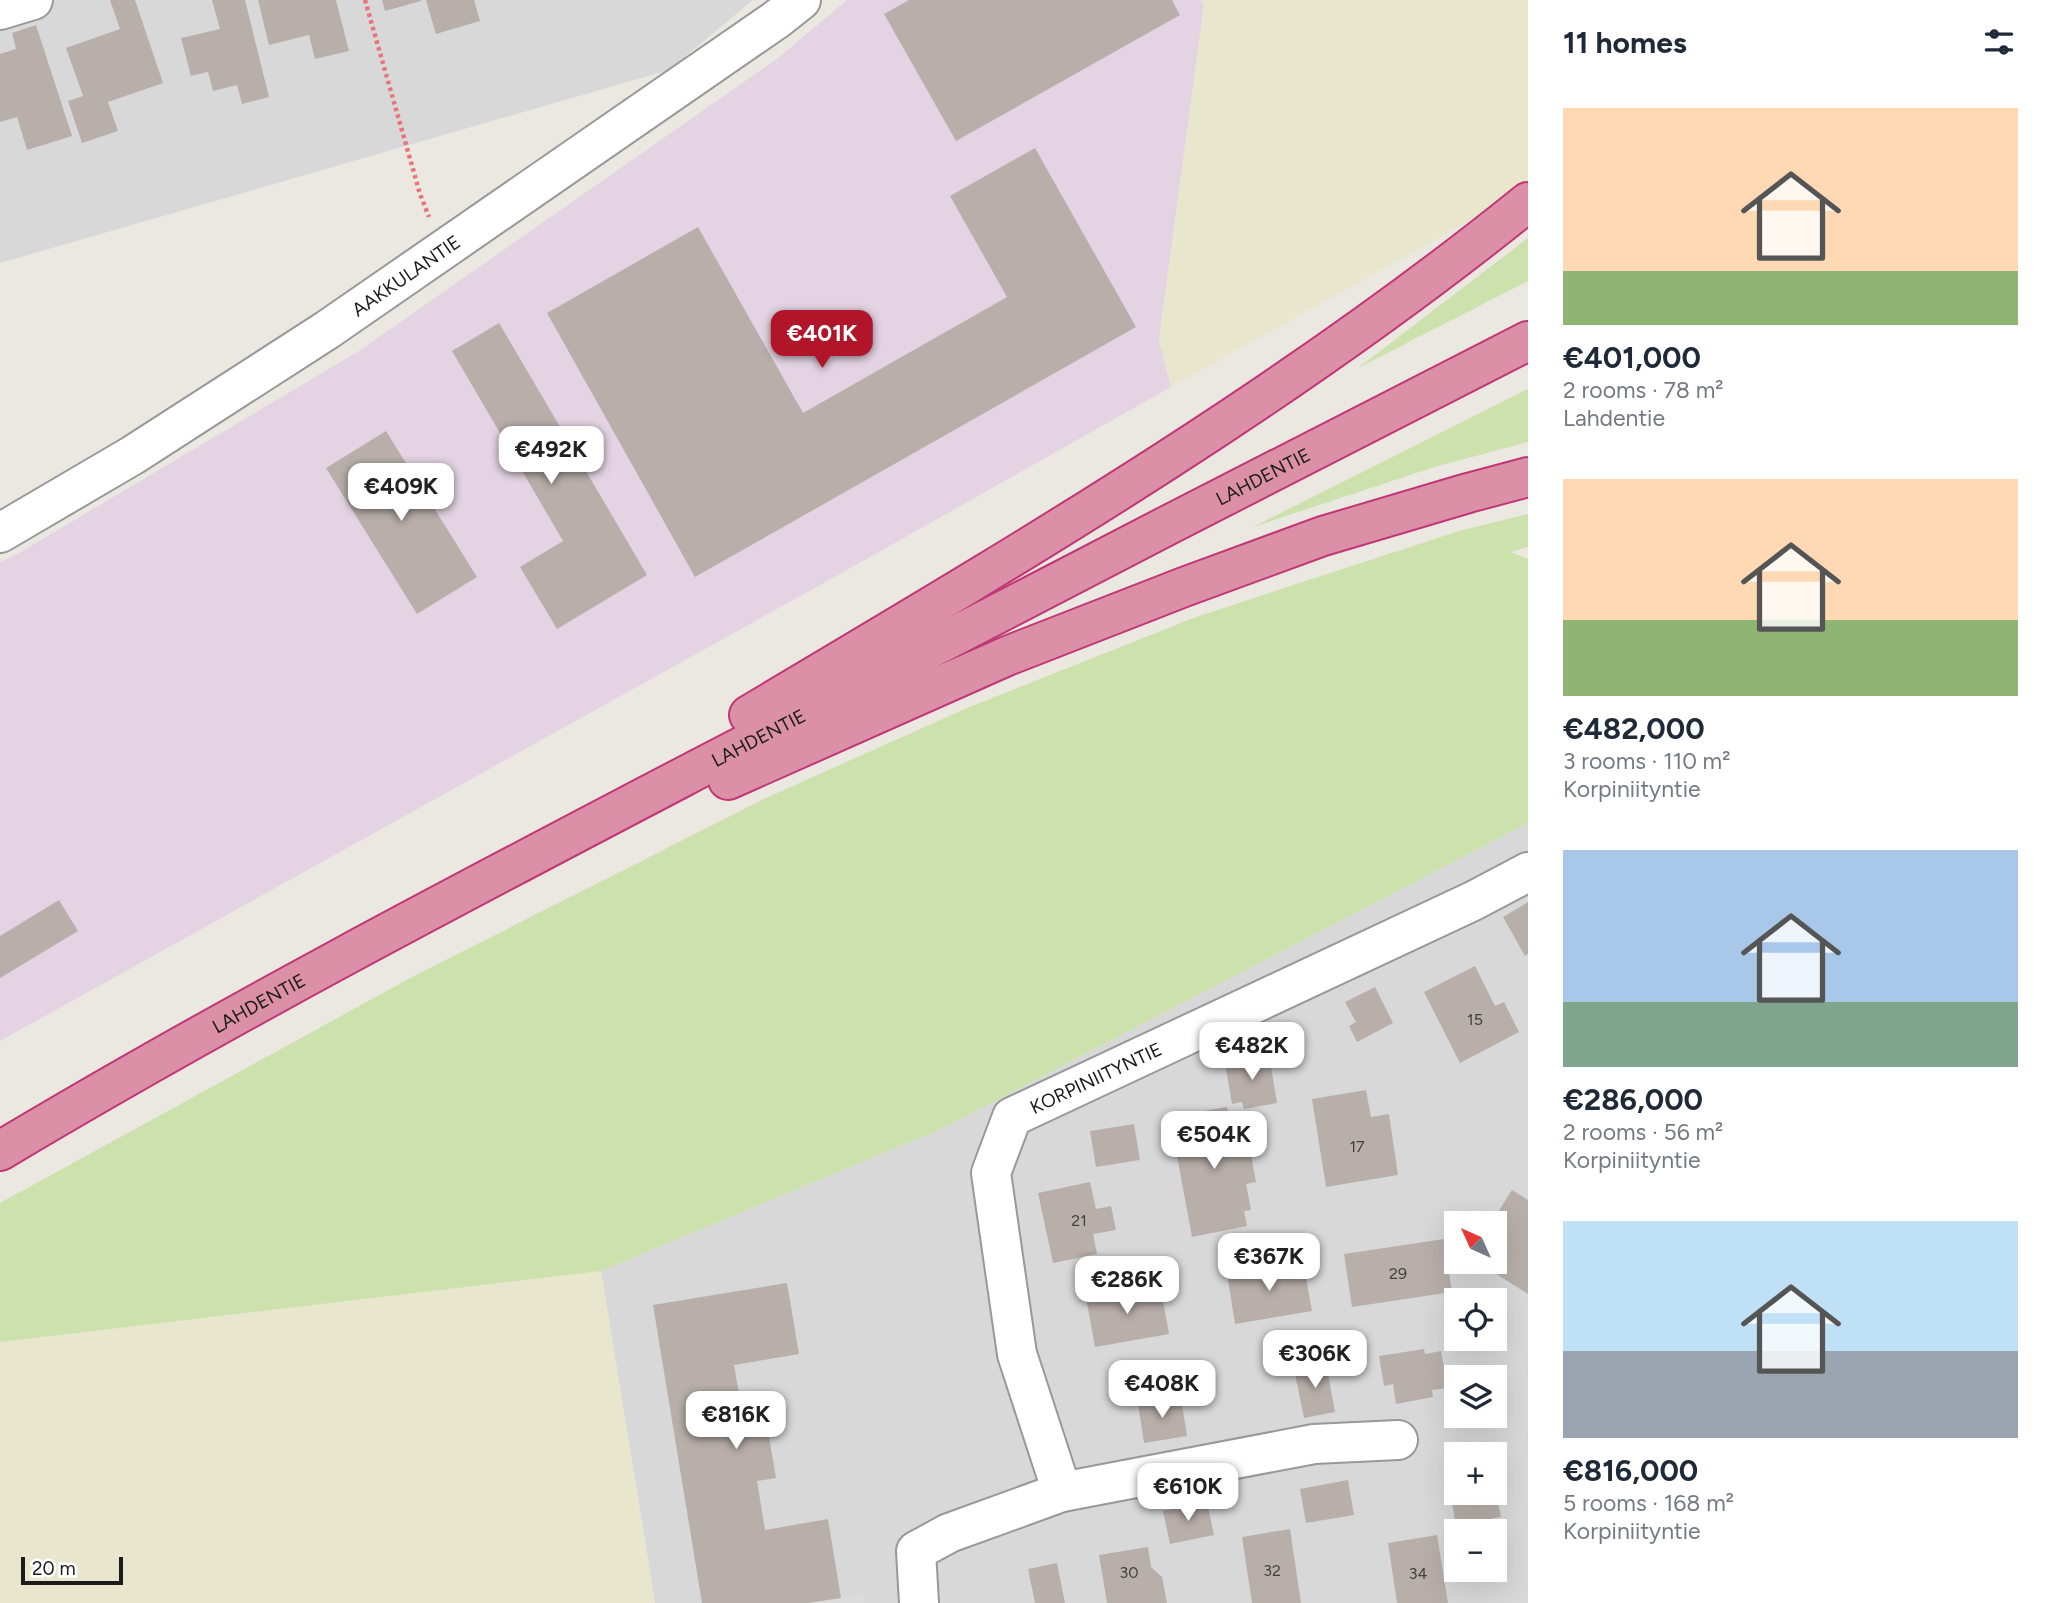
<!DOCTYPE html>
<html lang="en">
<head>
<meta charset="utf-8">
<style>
	body { margin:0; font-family:Figtree,sans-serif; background:#f2f2f3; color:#1f2937; height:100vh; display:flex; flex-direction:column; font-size:26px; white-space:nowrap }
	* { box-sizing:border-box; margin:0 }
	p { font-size:23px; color:#747a83 }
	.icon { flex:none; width:38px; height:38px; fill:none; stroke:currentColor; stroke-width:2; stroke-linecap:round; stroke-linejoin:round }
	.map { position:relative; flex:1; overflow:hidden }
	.sheet { display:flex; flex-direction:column; background:#fff; width:525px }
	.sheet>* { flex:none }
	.needle { width:46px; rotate:315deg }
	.buttons { position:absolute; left:1444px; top:1211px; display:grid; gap:14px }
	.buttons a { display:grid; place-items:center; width:63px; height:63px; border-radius:0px; background:#fff; box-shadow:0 7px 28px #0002; font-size:35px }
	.scale { position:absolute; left:21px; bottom:18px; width:102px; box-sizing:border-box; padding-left:7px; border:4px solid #1b1b1b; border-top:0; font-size:19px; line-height:24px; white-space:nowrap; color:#1b1b1b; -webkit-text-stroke:5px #fff; paint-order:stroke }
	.price { position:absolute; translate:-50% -60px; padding:0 16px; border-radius:14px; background:#fff; color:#222; font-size:23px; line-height:46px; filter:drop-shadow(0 2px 4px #0008) }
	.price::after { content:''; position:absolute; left:50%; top:42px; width:21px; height:16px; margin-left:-10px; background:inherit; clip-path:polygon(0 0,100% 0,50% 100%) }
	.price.current { background:#b01529; color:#fff }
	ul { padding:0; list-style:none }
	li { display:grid; align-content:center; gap:14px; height:371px; padding:0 35px }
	li span { display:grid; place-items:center; height:217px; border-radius:0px; color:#555 }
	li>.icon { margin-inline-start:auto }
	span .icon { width:126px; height:126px; fill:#fffc; stroke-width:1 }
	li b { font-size:30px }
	h2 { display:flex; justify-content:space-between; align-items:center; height:84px; padding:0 35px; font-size:30px }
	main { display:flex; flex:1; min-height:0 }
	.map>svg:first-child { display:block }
</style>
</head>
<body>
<main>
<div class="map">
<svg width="1528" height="1603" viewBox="0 0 1528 1603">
	<rect width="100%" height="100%" fill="#ebe7e1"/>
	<g fill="#d9d8d8" fill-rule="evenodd">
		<polygon points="0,0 753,0 669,70 0,263"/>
		<path d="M 1528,823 L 1528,1603 L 655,1603 L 601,1271 L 941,1129 ZM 1456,1223 L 1494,1223 L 1494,1262 L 1456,1262 ZM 1456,1300 L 1494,1300 L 1494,1339 L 1456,1339 ZM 1456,1377 L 1494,1377 L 1494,1416 L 1456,1416 ZM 1456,1454 L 1494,1454 L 1494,1493 L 1456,1493 ZM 1456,1531 L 1494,1531 L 1494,1570 L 1456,1570 Z"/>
	</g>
	<polygon fill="#e4d4e3" points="847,0 1201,0 1204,5 1159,340 1171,387 831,579 0,1041 0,562 19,553 359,351 778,58"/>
	<g fill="#e8e7ce">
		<polygon points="1202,0 1528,0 1528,188 1171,387 1159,340 1204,5"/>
		<polygon points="601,1271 655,1603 0,1603 0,1342"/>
	</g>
	<g fill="#cce1ac">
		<polygon points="1528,238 1528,281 1358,368"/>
		<polygon points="1528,389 1528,442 1431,468 1253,527"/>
		<polygon points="1528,514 1528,547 1511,552 1528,559 1528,823 941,1129 601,1271 0,1342 0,1203 414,976 766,798 967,708 1196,617 1459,531"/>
	</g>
	<polygon fill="#dbdbdb" points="864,1594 865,1603 808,1603"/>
	<g fill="#b8afab">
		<polygon points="110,0 135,0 163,83 108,102 118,131 82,143 68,101 83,96 66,48 120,29"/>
		<polygon points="212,0 245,0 269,97 242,104 237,85 213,91 208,72 191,76 181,38 220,29"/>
		<polygon points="258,0 336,0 349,51 315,59 309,35 269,45"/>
		<polygon points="382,0 421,0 421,1 385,11"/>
		<polygon points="426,0 474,0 480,21 436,34"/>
		<polygon points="909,0 1172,0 1180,15 956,141 884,14"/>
		<polygon points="36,25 72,136 27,150 17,117 0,122 0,54 16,49 12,33"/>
		<polygon points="1035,148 1136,327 695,577 547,313 698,227 803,413 1007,297 950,196"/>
		<polygon points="499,323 647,575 557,629 520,567 563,541 452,351"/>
		<polygon points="386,431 477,577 417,614 326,468"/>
		<polygon points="59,900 78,931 0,978 0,936"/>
		<polygon points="1528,902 1528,954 1525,956 1503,917"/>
		<polygon points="1475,966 1495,1006 1504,1002 1519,1032 1460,1063 1424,992"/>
		<polygon points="1375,987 1393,1023 1357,1042 1349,1026 1356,1022 1345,1002"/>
		<polygon points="1269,1055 1277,1103 1244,1109 1242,1102 1232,1104 1225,1063"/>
		<polygon points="1366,1090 1371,1117 1389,1114 1398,1175 1326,1187 1312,1099"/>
		<polygon points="1227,1107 1229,1120 1235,1119 1240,1146 1249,1144 1256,1182 1246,1184 1251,1210 1244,1211 1247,1226 1192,1237 1172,1129 1183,1127 1181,1115"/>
		<polygon points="1134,1124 1140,1160 1096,1167 1090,1131"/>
		<polygon points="1090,1182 1096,1209 1111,1206 1116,1230 1093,1234 1097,1254 1053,1263 1038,1193"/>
		<polygon points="1512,1190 1528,1200 1528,1294 1493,1272 1500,1262 1494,1258 1494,1223 1491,1223"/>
		<polygon points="1444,1239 1452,1292 1352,1307 1344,1254"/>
		<polygon points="1303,1261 1312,1311 1235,1324 1227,1274"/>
		<polygon points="787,1283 799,1354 734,1365 741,1405 763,1402 776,1478 757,1481 765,1530 828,1519 841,1598 808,1603 702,1603 653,1305"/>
		<polygon points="1160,1285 1169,1334 1095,1347 1086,1297"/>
		<polygon points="1424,1349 1425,1354 1441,1351 1448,1388 1432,1390 1433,1397 1396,1404 1393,1384 1384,1386 1379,1356"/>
		<polygon points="1326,1363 1335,1412 1304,1418 1294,1369"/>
		<polygon points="1181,1398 1187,1436 1144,1443 1138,1404"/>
		<polygon points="1348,1480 1354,1515 1306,1523 1300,1489"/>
		<polygon points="1456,1487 1456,1493 1496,1493 1501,1517 1456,1525 1449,1488"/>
		<polygon points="1207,1502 1214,1535 1170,1544 1163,1511"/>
		<polygon points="1290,1529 1301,1603 1252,1603 1242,1537"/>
		<polygon points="1437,1535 1448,1603 1397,1603 1388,1543"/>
		<polygon points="1148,1547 1151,1567 1162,1577 1167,1603 1107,1603 1099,1555"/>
		<polygon points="1057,1563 1065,1603 1035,1603 1028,1569"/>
	</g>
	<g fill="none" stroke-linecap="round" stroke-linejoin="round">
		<defs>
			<g id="minor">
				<polyline points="0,10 33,0"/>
				<path id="s1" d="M 0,533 L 133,455 L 327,330 L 777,19 L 801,0"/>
				<path id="s2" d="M 1398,1440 L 1314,1444 L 1062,1492 L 1017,1354 L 991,1173 L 1012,1117 L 1473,901 L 1528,872"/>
				<polyline points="919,1603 916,1551 949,1533 1062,1492"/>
			</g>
			<g id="highway">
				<path d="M 749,715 C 1016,556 1286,398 1528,202"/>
				<polyline points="728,780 1007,656 1184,587 1323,536 1468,493 1528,477"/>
				<path id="s3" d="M 0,1151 C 229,1014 465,891 702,767 C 976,624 1252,481 1528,341"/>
			</g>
		</defs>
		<use href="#minor" stroke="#989898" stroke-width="42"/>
		<use href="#highway" stroke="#c13677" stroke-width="42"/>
		<polyline stroke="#e97477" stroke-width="4.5" stroke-dasharray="3.5 3.5" stroke-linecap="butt" points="365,0 420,194 429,217"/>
		<use href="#minor" stroke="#fff" stroke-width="38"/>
		<use href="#highway" stroke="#db90a8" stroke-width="38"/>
	</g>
	<g text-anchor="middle" stroke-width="5" stroke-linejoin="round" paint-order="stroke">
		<g font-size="16" fill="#42403f">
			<text x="1475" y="1025">15</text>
			<text x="1357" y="1152">17</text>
			<text x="1079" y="1226">21</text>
			<text x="1398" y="1279">29</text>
			<text x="1272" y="1576">32</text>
			<text x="1129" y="1578">30</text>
			<text x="1418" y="1579">34</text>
		</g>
		<g font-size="19" fill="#1b1b1b" stroke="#fff">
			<text dy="7" stroke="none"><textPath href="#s1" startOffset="481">AAKKULANTIE</textPath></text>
			<text dy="7" stroke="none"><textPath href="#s3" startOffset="1432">LAHDENTIE</textPath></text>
			<text dy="7" stroke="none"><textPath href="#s3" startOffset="864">LAHDENTIE</textPath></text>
			<text dy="7" stroke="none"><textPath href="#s3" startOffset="298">LAHDENTIE</textPath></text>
			<text dy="7" stroke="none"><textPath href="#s2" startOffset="821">KORPINIITYNTIE</textPath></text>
		</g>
	</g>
</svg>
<div class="buttons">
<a><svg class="needle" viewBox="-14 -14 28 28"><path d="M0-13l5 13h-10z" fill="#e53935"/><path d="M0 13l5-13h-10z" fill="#747a83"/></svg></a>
<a><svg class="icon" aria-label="locate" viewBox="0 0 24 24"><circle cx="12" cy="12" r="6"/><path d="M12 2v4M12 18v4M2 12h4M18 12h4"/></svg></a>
<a><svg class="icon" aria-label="layers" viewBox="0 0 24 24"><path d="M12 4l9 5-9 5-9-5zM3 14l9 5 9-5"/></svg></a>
<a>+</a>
<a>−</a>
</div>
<div class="scale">20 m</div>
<b class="price current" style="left:822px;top:370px">€401K</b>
<b class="price" style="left:551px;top:486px">€492K</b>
<b class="price" style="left:401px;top:523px">€409K</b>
<b class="price" style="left:1252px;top:1082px">€482K</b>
<b class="price" style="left:1214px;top:1171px">€504K</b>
<b class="price" style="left:1269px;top:1293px">€367K</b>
<b class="price" style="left:1127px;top:1316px">€286K</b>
<b class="price" style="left:1315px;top:1390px">€306K</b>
<b class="price" style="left:1162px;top:1420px">€408K</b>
<b class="price" style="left:736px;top:1451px">€816K</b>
<b class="price" style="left:1188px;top:1523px">€610K</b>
</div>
<section class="sheet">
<h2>11 homes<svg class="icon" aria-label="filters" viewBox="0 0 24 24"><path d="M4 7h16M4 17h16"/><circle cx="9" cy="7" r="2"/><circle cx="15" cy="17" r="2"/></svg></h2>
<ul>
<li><span style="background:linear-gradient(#ffd9b3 75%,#8fb573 0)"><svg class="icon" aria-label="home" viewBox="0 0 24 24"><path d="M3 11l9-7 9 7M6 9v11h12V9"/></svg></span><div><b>€401,000</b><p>2 rooms · 78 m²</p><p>Lahdentie</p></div></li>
<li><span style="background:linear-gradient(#ffd9b3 65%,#8fb573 0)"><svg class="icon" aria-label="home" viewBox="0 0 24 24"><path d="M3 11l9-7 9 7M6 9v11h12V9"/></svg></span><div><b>€482,000</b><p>3 rooms · 110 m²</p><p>Korpiniityntie</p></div></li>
<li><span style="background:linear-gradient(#a9c7e8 70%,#7fa58c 0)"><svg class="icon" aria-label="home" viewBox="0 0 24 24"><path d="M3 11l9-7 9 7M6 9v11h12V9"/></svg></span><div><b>€286,000</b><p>2 rooms · 56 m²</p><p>Korpiniityntie</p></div></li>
<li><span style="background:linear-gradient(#bfe0f5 60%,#9aa5b1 0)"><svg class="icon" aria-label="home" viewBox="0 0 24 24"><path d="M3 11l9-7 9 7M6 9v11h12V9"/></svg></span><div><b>€816,000</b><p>5 rooms · 168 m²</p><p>Korpiniityntie</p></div></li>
</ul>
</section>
</main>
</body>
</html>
